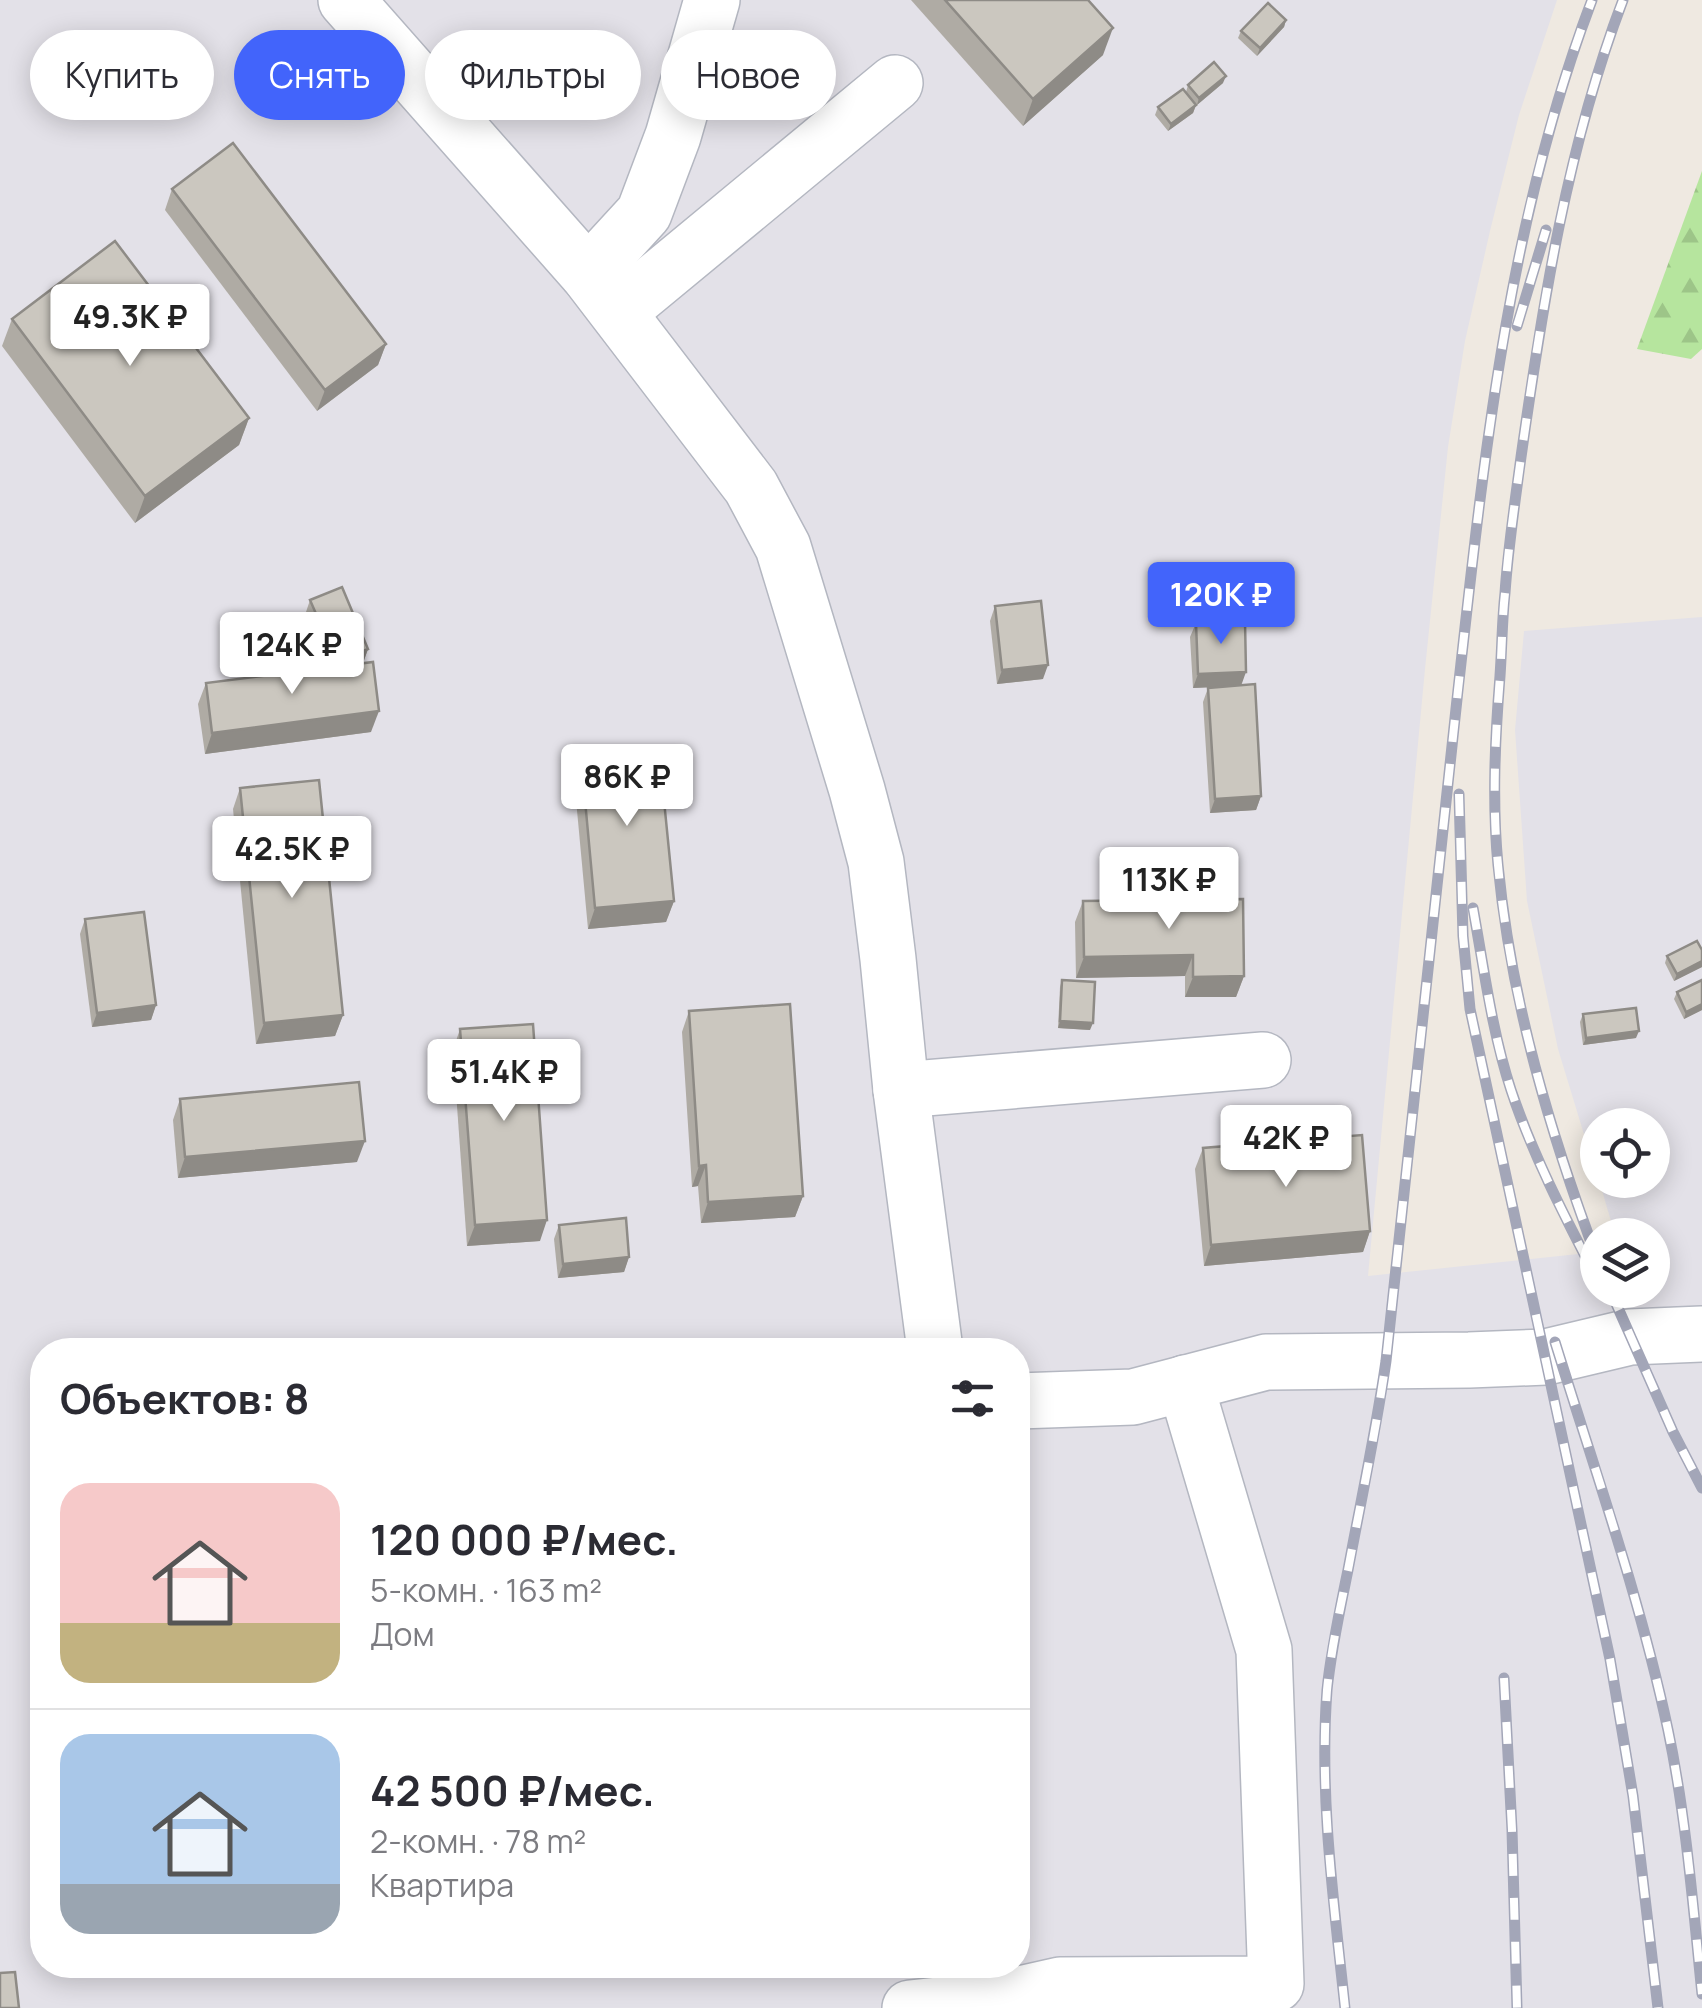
<!DOCTYPE html>
<html lang="ru">
<head>
<meta charset="utf-8">
<style>
	body { margin:0; font-family:Manrope,sans-serif; background:#f2f2f3; color:#2b2b33; height:100vh; display:flex; flex-direction:column; font-size:38px; white-space:nowrap }
	* { box-sizing:border-box; margin:0 }
	p { font-size:32px; color:#7c7c81 }
	.icon { flex:none; width:55px; height:55px; fill:none; stroke:currentColor; stroke-width:2; stroke-linecap:round; stroke-linejoin:round }
	.map { position:relative; flex:1; overflow:hidden }
	.sheet { position:absolute; left:30px; top:1338px; width:1000px; height:640px; display:flex; flex-direction:column; background:#fff; border-radius:40px; box-shadow:0 5px 25px #0003 }
	.sheet>* { flex:none }
	.hud { position:absolute; left:30px; top:30px; width:1000px; height:90px; display:flex; gap:20px }
	.fabs { position:absolute; left:1580px; top:1108px; display:grid; gap:20px }
	.fabs a { display:grid; place-items:center; width:90px; height:90px; border-radius:50%; background:#fff; box-shadow:0 5px 25px #0003; font-size:50px }
	.price { position:absolute; translate:-50% -85px; padding:0 22px; border-radius:10px; background:#fff; color:#222; font-size:32px; line-height:65px; filter:drop-shadow(0 2px 5px #0008) }
	.price::after { content:''; position:absolute; left:50%; top:60px; width:30px; height:22px; margin-left:-15px; background:inherit; clip-path:polygon(0 0,100% 0,50% 100%) }
	.price.selected { background:#4264fb; color:#fff }
	ul { padding:0; list-style:none }
	li { display:flex; align-items:center; gap:30px; height:250px; padding:0 30px }
	li+li { border-top:2px solid #e1e1e2 }
	li span { display:grid; place-items:center; flex:none; width:280px; height:200px; border-radius:30px; color:#555 }
	li>.icon { margin-inline-start:auto }
	span .icon { width:120px; height:120px; fill:#fffc; stroke-width:1 }
	li b { font-size:42px }
	h2 { display:flex; justify-content:space-between; align-items:center; height:120px; padding:0 30px; font-size:42px }
	.pill { padding:0 35px; border-radius:45px; background:#fff; box-shadow:0 5px 25px #0003; font-size:35px; line-height:90px }
	.pill.selected { background:#4264fb; color:#fff }
	.map>svg:first-child { display:block }
</style>
</head>
<body>
<div class="map">
<svg width="1702" height="2008" viewBox="0 0 1702 2008">
	<defs>
		<pattern id="forest-firs" width="22" height="20" patternUnits="userSpaceOnUse" patternTransform="scale(2.5)"><rect width="22" height="20" fill="#b6e59e"/><path d="M5 1l3.5 6h-7zM16 11l3.5 6h-7z" fill="#9dc588"/></pattern>
	</defs>
	<rect width="100%" height="100%" fill="#efe9e1"/>
	<path fill="#e3e1e8" fill-rule="evenodd" d="M 0,0 L 1557,0 L 1519,115 L 1490,231 L 1465,341 L 1448,447 L 1425,669 L 1368,1276 L 1597,1252 L 1598,1290 L 1652,1290 L 1652,1235 L 1615,1235 L 1599,1180 L 1652,1180 L 1652,1125 L 1598,1125 L 1597,1177 L 1558,1049 L 1527,901 L 1515,730 L 1524,631 L 1702,617 L 1702,2008 L 0,2008 ZM 42,1350 L 1018,1350 L 1018,1965 L 42,1965 Z"/>
	<polygon fill="url(#forest-firs)" points="1702,171 1702,349 1691,359 1637,349"/>
	<g fill="none" stroke-linecap="round" stroke-linejoin="round">
		<defs>
			<g id="minor">
				<polyline points="346,0 588,274 751,487 783,547 857,790 876,862 888,959 901,1090 935,1350"/>
				<polyline points="588,274 644,213 673,136 712,0"/>
				<polyline points="618,312 895,83"/>
				<polyline points="901,1090 1263,1060"/>
				<polyline points="1018,1401 1133,1397 1266,1362 1469,1360 1546,1357 1630,1337 1702,1334"/>
				<polyline points="910,2008 1003,1998 1060,1985 1276,1984 1264,1650 1185,1383"/>
			</g>
		</defs>
		<use href="#minor" stroke="#b4b7c1" stroke-width="58"/>
		<use href="#minor" stroke="#fff" stroke-width="55"/>
		<defs>
			<g id="rail">
				<polyline points="1517,326 1546,230"/>
				<polyline points="1459,794 1463,936 1470,1009 1610,1659 1633,1796 1658,2008"/>
				<path d="M 1473,908 C 1484,969 1492,1032 1511,1090 C 1533,1156 1566,1219 1598,1281"/>
				<path d="M 1598,1261 C 1550,1133 1511,1001 1498,865 C 1492,802 1495,739 1500,676 C 1502,648 1502,620 1505,593 C 1508,548 1515,502 1521,457 C 1543,302 1567,147 1623,0"/>
				<polyline points="1610,1290 1673,1432 1702,1488"/>
				<path d="M 1555,1342 C 1595,1471 1640,1598 1668,1730 C 1686,1816 1693,1906 1702,1994"/>
				<polyline points="1504,1678 1512,1830 1517,2008"/>
				<path d="M 1345,2008 C 1334,1903 1319,1796 1327,1690 C 1331,1650 1340,1609 1348,1570 C 1361,1500 1376,1431 1386,1361 C 1410,1137 1434,914 1458,690 C 1484,457 1508,221 1592,0"/>
			</g>
		</defs>
		<use href="#rail" stroke="#a3a6b8" stroke-width="11"/>
		<use href="#rail" stroke="#fff" stroke-width="8" stroke-dasharray="22" stroke-linecap="butt"/>
	</g>
	<g fill="#afaba4">
		<polygon points="911,0 1088,0 1103,55 1023,126"/>
		<polygon points="1286,20 1284,27 1257,56 1238,38 1241,31"/>
		<polygon points="1223,83 1197,105 1189,96 1196,105 1193,113 1168,131 1155,115 1158,107 1186,92 1188,85"/>
		<polygon points="172,189 386,344 378,365 317,411 165,210"/>
		<polygon points="12,319 249,418 239,445 135,523 2,346"/>
		<polygon points="310,600 368,649 363,663 371,732 205,754 198,704 206,683 328,668 305,615"/>
		<polygon points="995,606 1043,679 997,684 990,621"/>
		<polygon points="1196,623 1241,685 1261,796 1256,810 1210,813 1203,702 1208,688 1226,686 1193,688 1190,637"/>
		<polygon points="581,757 674,901 666,922 588,929 574,778"/>
		<polygon points="240,788 343,1015 335,1036 256,1044 233,809"/>
		<polygon points="1083,901 1244,976 1236,997 1185,997 1185,976 1076,978 1075,922"/>
		<polygon points="85,919 156,1005 151,1020 92,1027 80,934"/>
		<polygon points="1702,950 1702,967 1674,981 1665,963 1667,956"/>
		<polygon points="1062,980 1090,1030 1058,1028 1060,987"/>
		<polygon points="1702,980 1702,1010 1684,1019 1674,999 1677,992"/>
		<polygon points="689,1011 803,1196 795,1217 701,1223 698,1186 692,1187 682,1032"/>
		<polygon points="1583,1014 1636,1038 1583,1045 1580,1022"/>
		<polygon points="460,1029 540,1241 467,1246 453,1050"/>
		<polygon points="180,1099 357,1162 178,1178 173,1120"/>
		<polygon points="1203,1148 1370,1231 1363,1252 1204,1266 1195,1169"/>
		<polygon points="559,1225 629,1257 624,1272 558,1278 554,1239"/>
	</g>
	<g fill="#8e8b86">
		<polygon points="1286,20 1284,27 1257,56 1260,48"/>
		<polygon points="1113,28 1103,55 1023,126 1033,99"/>
		<polygon points="1226,76 1223,83 1197,105 1199,98"/>
		<polygon points="1196,105 1193,113 1168,131 1171,124"/>
		<polygon points="386,344 378,365 317,411 325,390"/>
		<polygon points="249,418 239,445 135,523 145,496"/>
		<polygon points="368,649 363,663 332,676 337,662"/>
		<polygon points="1048,665 1043,679 997,684 1002,670"/>
		<polygon points="1246,672 1241,686 1193,688 1198,674"/>
		<polygon points="379,711 371,732 205,754 212,733"/>
		<polygon points="1261,796 1256,810 1210,813 1215,799"/>
		<polygon points="674,901 666,922 588,929 595,908"/>
		<polygon points="1193,955 1185,976 1076,978 1084,957"/>
		<polygon points="1702,961 1702,967 1674,981 1677,974"/>
		<polygon points="1244,976 1236,997 1185,997 1193,977"/>
		<polygon points="1702,1004 1702,1010 1684,1019 1686,1012"/>
		<polygon points="156,1005 151,1020 92,1027 97,1013"/>
		<polygon points="343,1015 335,1036 256,1044 264,1023"/>
		<polygon points="1060,1021 1093,1023 1090,1030 1058,1028"/>
		<polygon points="1639,1031 1636,1038 1583,1045 1586,1038"/>
		<polygon points="365,1141 357,1162 178,1178 185,1157"/>
		<polygon points="706,1165 698,1186 692,1187 699,1166"/>
		<polygon points="803,1196 795,1217 701,1223 708,1202"/>
		<polygon points="547,1220 540,1241 467,1246 475,1225"/>
		<polygon points="1370,1231 1363,1252 1204,1266 1211,1245"/>
		<polygon points="629,1257 624,1272 558,1278 563,1264"/>
	</g>
	<g fill="#cbc7bf" stroke="#8e8b86" stroke-width="2.5">
		<polygon points="945,0 1088,0 1113,28 1033,99"/>
		<polygon points="1268,3 1286,20 1260,48 1241,31"/>
		<polygon points="1214,62 1226,76 1199,98 1188,85"/>
		<polygon points="1183,89 1196,105 1171,124 1158,107"/>
		<polygon points="233,143 386,344 325,390 172,189"/>
		<polygon points="115,241 249,418 145,496 12,319"/>
		<polygon points="342,587 368,649 337,662 310,600"/>
		<polygon points="1041,601 1048,665 1002,670 995,606"/>
		<polygon points="1245,621 1246,672 1198,674 1196,623"/>
		<polygon points="373,662 379,711 212,733 206,683"/>
		<polygon points="1255,684 1261,796 1215,799 1208,688"/>
		<polygon points="659,750 674,901 595,908 581,757"/>
		<polygon points="319,780 343,1015 264,1023 240,788"/>
		<polygon points="1243,899 1244,976 1193,977 1193,955 1084,957 1083,901"/>
		<polygon points="144,912 156,1005 97,1013 85,919"/>
		<polygon points="1697,941 1702,950 1702,961 1677,974 1667,956"/>
		<polygon points="1062,980 1095,982 1093,1023 1060,1021"/>
		<polygon points="1702,980 1702,1004 1686,1012 1677,992"/>
		<polygon points="790,1004 803,1196 708,1202 706,1165 699,1166 689,1011"/>
		<polygon points="1636,1008 1639,1031 1586,1038 1583,1014"/>
		<polygon points="533,1024 547,1220 475,1225 460,1029"/>
		<polygon points="359,1082 365,1141 185,1157 180,1099"/>
		<polygon points="1362,1135 1370,1231 1211,1245 1203,1148"/>
		<polygon points="626,1218 629,1257 563,1264 559,1225"/>
		<polygon points="15,1972 19,2008 0,2008 0,1973"/>
	</g>
</svg>
<div class="fabs">
<a><svg class="icon" aria-label="locate" viewBox="0 0 24 24"><circle cx="12" cy="12" r="6"/><path d="M12 2v4M12 18v4M2 12h4M18 12h4"/></svg></a>
<a><svg class="icon" aria-label="layers" viewBox="0 0 24 24"><path d="M12 4l9 5-9 5-9-5zM3 14l9 5 9-5"/></svg></a>
</div>
<b class="price" style="left:130px;top:369px">49.3K ₽</b>
<b class="price selected" style="left:1221px;top:647px">120K ₽</b>
<b class="price" style="left:292px;top:697px">124K ₽</b>
<b class="price" style="left:627px;top:829px">86K ₽</b>
<b class="price" style="left:292px;top:901px">42.5K ₽</b>
<b class="price" style="left:1169px;top:932px">113K ₽</b>
<b class="price" style="left:504px;top:1124px">51.4K ₽</b>
<b class="price" style="left:1286px;top:1190px">42K ₽</b>
<div class="hud">
<a class="pill">Купить</a>
<a class="pill selected">Снять</a>
<a class="pill">Фильтры</a>
<a class="pill">Новое</a>
</div>
<section class="sheet">
<h2>Объектов: 8<svg class="icon" aria-label="filters" viewBox="0 0 24 24"><path d="M4 7h16M4 17h16"/><circle cx="9" cy="7" r="2"/><circle cx="15" cy="17" r="2"/></svg></h2>
<ul>
<li><span style="background:linear-gradient(#f6c9c9 70%,#c2b280 0)"><svg class="icon" aria-label="home" viewBox="0 0 24 24"><path d="M3 11l9-7 9 7M6 9v11h12V9"/></svg></span><div><b>120 000 ₽/мес.</b><p>5-комн. · 163 m²</p><p>Дом</p></div></li>
<li><span style="background:linear-gradient(#a9c7e8 75%,#9aa5b1 0)"><svg class="icon" aria-label="home" viewBox="0 0 24 24"><path d="M3 11l9-7 9 7M6 9v11h12V9"/></svg></span><div><b>42 500 ₽/мес.</b><p>2-комн. · 78 m²</p><p>Квартира</p></div></li>
</ul>
</section>
</div>
</body>
</html>
